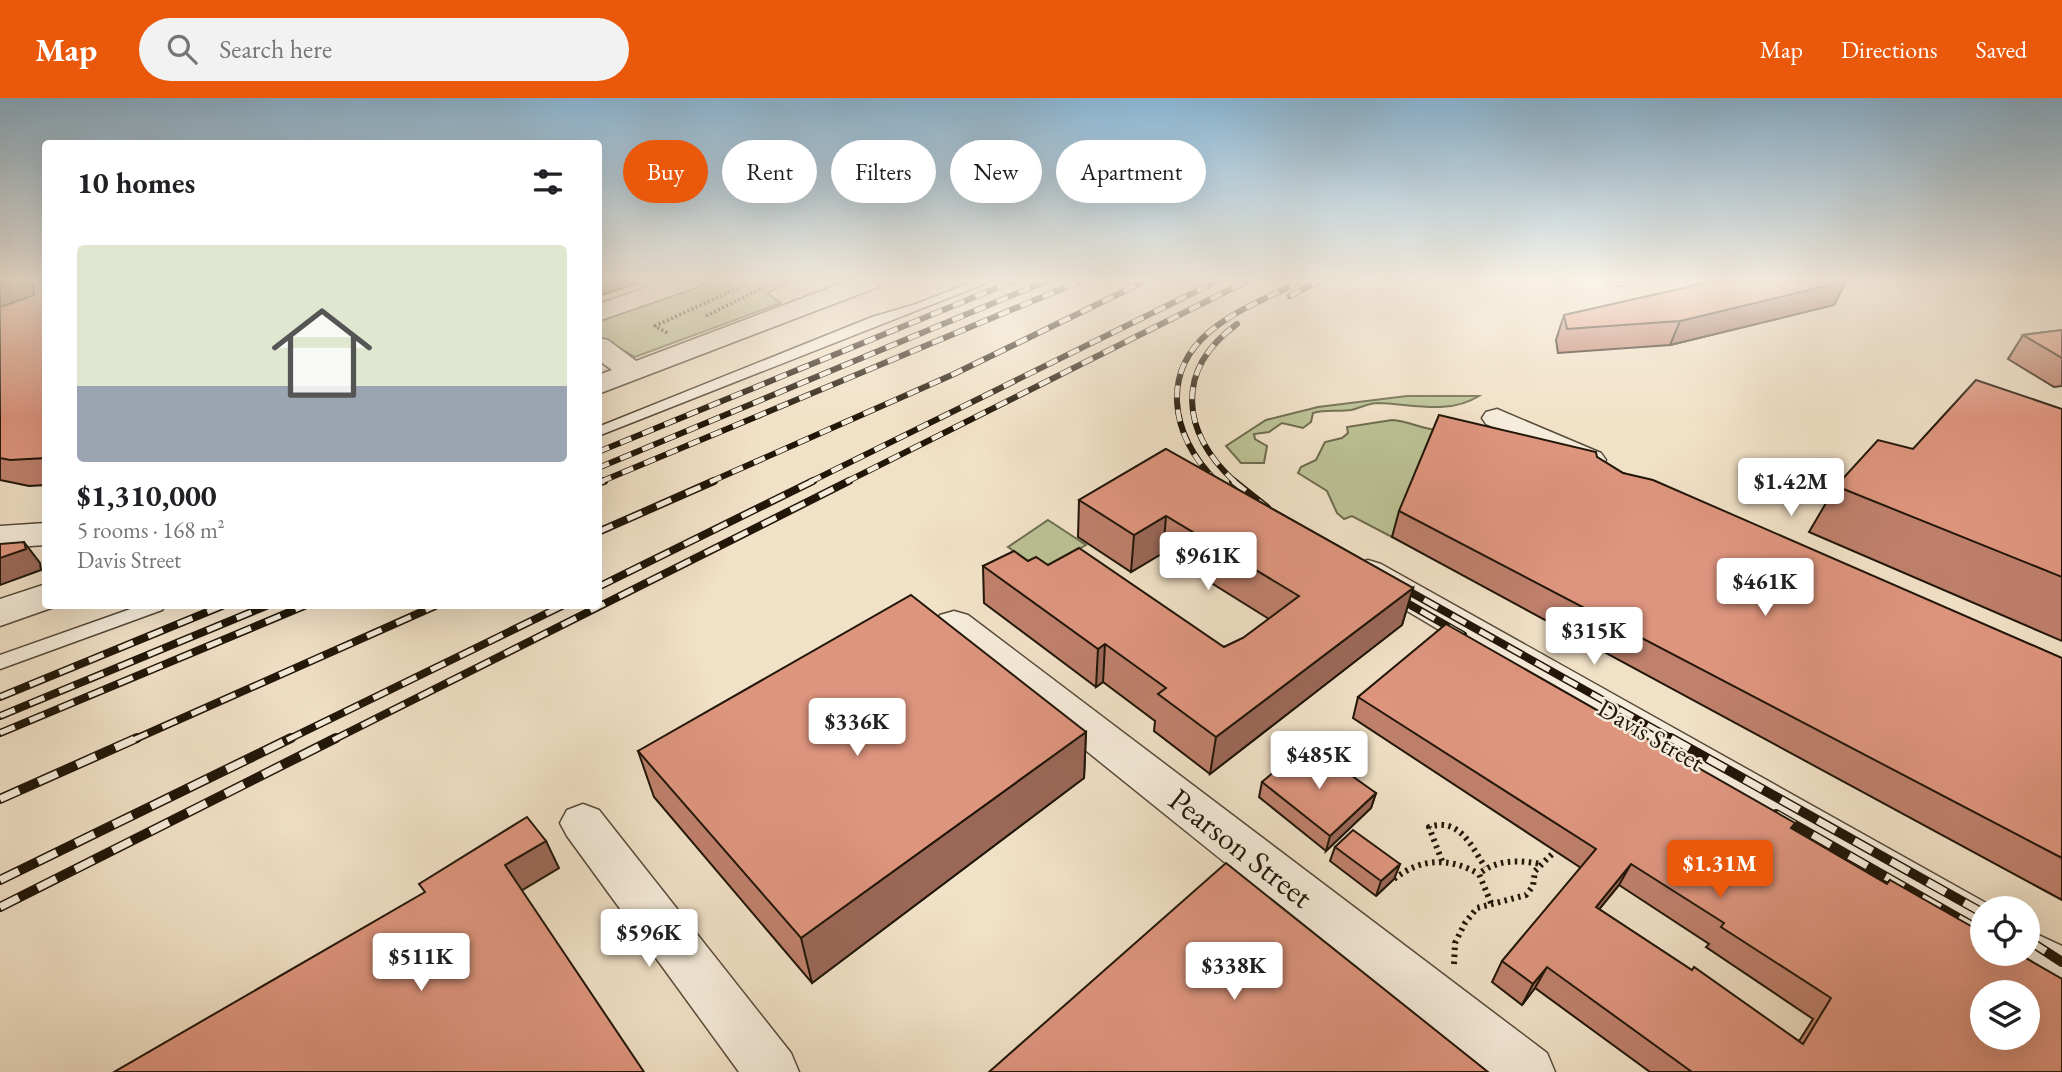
<!DOCTYPE html>
<html lang="en">
<head>
<meta charset="utf-8">
<style>
	body { margin:0; font-family:"EB Garamond",serif; background:#f2f2f2; color:#202124; height:100vh; display:flex; flex-direction:column; font-size:26px; white-space:nowrap }
	* { box-sizing:border-box; margin:0 }
	p { font-size:23px; color:#757577 }
	.icon { flex:none; width:38px; height:38px; fill:none; stroke:currentColor; stroke-width:2; stroke-linecap:round; stroke-linejoin:round }
	.map { position:relative; flex:1; overflow:hidden }
	.panel { position:absolute; left:42px; top:42px; width:560px; height:469px; display:flex; flex-direction:column; background:#fff; border-radius:7px; box-shadow:0 7px 28px #0002 }
	.panel>* { flex:none }
	.guide { position:absolute; left:623px; top:42px; width:665px; height:63px; display:flex; gap:14px }
	.controls { position:absolute; left:1970px; top:798px; display:grid; gap:14px }
	.controls a { display:grid; place-items:center; width:70px; height:70px; border-radius:50%; background:#fff; box-shadow:0 7px 28px #0002; font-size:35px }
	.price { position:absolute; translate:-50% -60px; padding:0 16px; border-radius:7px; background:#fff; color:#222; font-size:23px; line-height:46px; filter:drop-shadow(0 2px 4px #0008) }
	.price::after { content:''; position:absolute; left:50%; top:42px; width:21px; height:16px; margin-left:-10px; background:inherit; clip-path:polygon(0 0,100% 0,50% 100%) }
	.price.current { background:#ea580c; color:#fff }
	ul { padding:0; list-style:none }
	li { display:grid; align-content:center; gap:14px; height:371px; padding:0 35px }
	li span { display:grid; place-items:center; height:217px; border-radius:7px; color:#555 }
	li>.icon { margin-inline-start:auto }
	span .icon { width:126px; height:126px; fill:#fffc; stroke-width:1 }
	li b { font-size:30px }
	h2 { display:flex; justify-content:space-between; align-items:center; height:84px; padding:0 35px; font-size:30px }
	.tag { padding:0 24px; border-radius:32px; background:#fff; box-shadow:0 7px 28px #0002; font-size:24px; line-height:63px }
	.tag.current { background:#ea580c; color:#fff }
	header { display:flex; align-items:center; gap:42px; box-sizing:border-box; height:98px; padding:0 35px; background:#ea580c; color:#fff }
	header strong { font-size:33px }
	nav { display:flex; gap:38px; margin-inline-start:auto; font-size:24px }
	.search { width:490px; height:63px; background:#f2f2f2; display:flex; align-items:center; gap:18px; box-sizing:border-box; padding:0 24px; border-radius:38px; color:#757577; font-size:26px }
	.map>svg:first-child { display:block }
</style>
</head>
<body>
<header>
<strong>Map</strong>
<div class="search"><svg class="icon" aria-label="search" viewBox="0 0 24 24"><circle cx="10" cy="10" r="6"/><path d="M15 15l6 6"/></svg>Search here</div>
<nav><a>Map</a><a>Directions</a><a>Saved</a></nav>
</header>
<div class="map">
<svg width="2062" height="974" viewBox="0 0 2062 974">
	<rect width="100%" height="100%" fill="#f1e1c7"/>
	<filter id="stains"><feTurbulence type="fractalNoise" baseFrequency=".00286" numOctaves="4"/><feColorMatrix values="0 0 0 0 .2 0 0 0 0 .09 0 0 0 0 .02 0 0 0 .5 -.17"/></filter>
	<radialGradient id="worn" r=".72"><stop offset=".6" stop-color="#630" stop-opacity="0"/><stop offset="1" stop-color="#630" stop-opacity=".3"/></radialGradient>
	<g fill="#bbc295" stroke="#6e6c4e" stroke-width="2">
		<polygon points="709,184 790,184 767,195 781,205 635,259 599,238 598,223"/>
		<path d="M 1407,298 L 1479,298 C 1449,317 1412,306 1378,305 C 1368,305 1360,310 1351,312 C 1338,314 1326,311 1313,315 L 1311,324 L 1303,330 L 1282,325 L 1269,334 L 1254,336 L 1255,341 L 1267,348 L 1264,365 L 1241,365 L 1226,348 L 1266,322 L 1318,309 Z"/>
		<path d="M 1392,322 C 1409,323 1421,331 1438,332 L 1392,439 L 1352,418 L 1344,421 L 1337,415 L 1327,393 L 1298,375 L 1301,369 L 1316,362 L 1325,344 L 1342,340 L 1348,335 L 1347,329 Z"/>
		<polygon points="1048,422 1086,447 1041,472 1008,449"/>
	</g>
	<g fill="none" stroke-linecap="round" stroke-linejoin="round">
		<defs>
			<g id="lane">
				<polygon points="972,184 989,184 598,338 598,329 872,219 916,206"/>
				<polygon points="1606,184 1627,184 1621,188"/>
				<polygon points="139,508 165,508 162,512 0,571 0,557"/>
			</g>
			<g id="street">
				<polygon points="663,184 701,184 697,189 598,223 598,206"/>
				<polygon points="845,184 882,184 878,189 598,296 598,277 612,272 598,262 598,240 608,242 636,263"/>
				<polygon points="1497,311 1601,355 1606,362 1601,369 1590,372 1579,369 1486,326 1482,320 1486,314"/>
				<polygon points="46,425 46,447 0,450 0,428"/>
				<polygon points="1368,462 1381,466 1995,810 1983,810 1983,851 1965,844 1355,482 1350,474 1355,466"/>
				<polygon points="46,486 46,508 57,508 0,528 0,501"/>
				<polygon points="954,513 968,517 1547,955 1555,974 1485,974 940,535 935,526 940,517"/>
				<polygon points="583,706 599,712 791,955 799,974 739,974 567,738 560,725 567,712"/>
				<polygon points="2028,832 2062,848 2062,897 2010,871 2003,856 2028,856"/>
			</g>
		</defs>
		<use href="#lane" stroke="#554938" stroke-width="3"/>
		<use href="#street" stroke="#554938" stroke-width="3"/>
		<g stroke="#211608" stroke-width="3.5" stroke-dasharray="2 2.5" stroke-linecap="butt">
			<polyline points="706,218 774,184"/>
			<polyline points="667,235 655,228 751,184"/>
		</g>
		<g stroke="#211608" stroke-width="6" stroke-dasharray="2.5 4.5" stroke-linecap="butt">
			<path d="M 1442,763 L 1429,729 C 1459,719 1471,747 1485,769"/>
			<path d="M 1394,781 C 1421,760 1449,759 1479,776"/>
			<path d="M 1491,805 L 1479,776 C 1497,761 1519,762 1541,766"/>
			<polyline points="1454,866 1455,845 1465,825 1477,810 1526,797 1533,788 1535,773 1555,753"/>
		</g>
		<use href="#lane" fill="#f6ecdb" fill-rule="evenodd"/>
		<use href="#street" fill="#f6ecdb" fill-rule="evenodd"/>
		<defs>
			<g id="rail-far2">
				<polyline points="1290,198 1317,184"/>
				<polyline points="598,354 1011,184"/>
				<polyline points="598,370 1044,184"/>
				<polyline points="600,384 1078,184"/>
				<polyline points="710,384 954,276 1143,184"/>
				<polyline points="810,384 1215,184"/>
				<polyline points="846,384 1245,184"/>
				<path d="M 1217,384 C 1195,362 1179,337 1177,304 C 1174,234 1247,210 1299,184"/>
				<path d="M 1235,384 C 1181,334 1174,272 1237,226"/>
			</g>
			<g id="rail-far1">
				<polyline points="1216,383 1222,389"/>
				<polyline points="1233,383 1267,410"/>
				<polyline points="598,385 604,383"/>
				<polyline points="598,434 714,383"/>
				<polyline points="1396,486 1674,642"/>
				<polyline points="598,489 813,383"/>
				<polyline points="1393,497 1463,537"/>
				<polyline points="0,599 222,508"/>
				<polyline points="0,618 266,508"/>
				<polyline points="0,635 304,508"/>
				<polyline points="133,642 435,508"/>
				<polyline points="287,642 562,508"/>
				<polyline points="333,642 849,383"/>
			</g>
			<g id="rail">
				<polyline points="1671,640 1983,815"/>
				<polyline points="0,701 137,640"/>
				<polyline points="1776,716 1983,834"/>
				<polyline points="0,782 291,640"/>
				<polyline points="0,809 336,640"/>
				<polyline points="2028,842 2062,864"/>
			</g>
		</defs>
		<use href="#rail-far2" stroke="#211608" stroke-width="6"/>
		<use href="#rail-far1" stroke="#211608" stroke-width="8"/>
		<use href="#rail" stroke="#211608" stroke-width="10"/>
		<use href="#rail-far2" stroke="#f6ecdb" stroke-width="4.5" stroke-dasharray="12" stroke-linecap="butt"/>
		<use href="#rail-far1" stroke="#f6ecdb" stroke-width="5" stroke-dasharray="16" stroke-linecap="butt"/>
		<use href="#rail" stroke="#f6ecdb" stroke-width="7" stroke-dasharray="21" stroke-linecap="butt"/>
	</g>
	<g fill="#bf806c" stroke="#211608" stroke-width="2" fill-rule="evenodd">
		<polygon points="0,184 46,184 46,387 29,388 0,382"/>
		<polygon points="1710,184 1846,184 1834,207 1670,247 1558,255 1556,242 1564,217"/>
		<polygon points="2062,232 2062,288 2054,289 2008,261 2023,237"/>
		<polygon points="2062,311 2062,543 1809,434 1836,388 1913,351"/>
		<polygon points="1166,351 1413,490 1402,527 1210,676 1154,633 1155,623 1103,584 1096,589 984,505 983,468 1028,463 1048,467 1224,549 1243,540 1269,521 1163,455 1131,474 1078,439 1079,402"/>
		<polygon points="1597,359 1623,375 2062,560 2062,802 1392,439 1399,413"/>
		<path d="M 1358,599 L 1791,730 L 1887,785 L 1890,782 L 2062,974 L 1650,974 L 1535,890 L 1522,907 L 1492,884 L 1502,863 L 1581,770 L 1353,620 ZM 1619,787 L 1709,846 L 1706,849 L 1813,921 L 1799,943 L 1599,811 Z"/>
		<polygon points="1086,634 1084,680 812,885 654,699 638,653"/>
		<polygon points="1340,677 1376,695 1371,710 1326,753 1259,699 1262,684"/>
		<polygon points="1335,749 1400,766 1394,781 1376,798 1330,763"/>
	</g>
	<g fill="#9b6858" stroke="#211608" stroke-width="2">
		<polygon points="10,184 38,184 46,196 0,216 0,187"/>
		<polygon points="598,184 641,184 598,198"/>
		<polygon points="1842,184 1846,184 1834,207 1670,247 1680,223"/>
		<polygon points="1166,418 1163,455 1131,474 1134,437"/>
		<polygon points="24,444 40,465 41,472 0,487 0,460"/>
		<polygon points="1413,490 1402,527 1210,676 1216,639"/>
		<polygon points="1105,546 1103,584 1096,589 1098,551"/>
		<polygon points="1086,634 1084,680 812,885 801,840"/>
		<polygon points="1376,695 1371,710 1326,753 1330,738"/>
		<polygon points="546,743 559,770 519,794 505,767"/>
		<polygon points="1400,766 1394,781 1376,798 1381,783"/>
		<polygon points="1631,766 1619,787 1584,830 1596,809"/>
		<polygon points="1547,869 1535,890 1522,907 1533,886"/>
	</g>
	<g fill="#de957e" stroke="#211608" stroke-width="2" fill-rule="evenodd">
		<polygon points="0,184 10,184 0,187"/>
		<polygon points="33,184 46,184 46,360 10,362 0,360 0,209 34,197"/>
		<polygon points="1710,184 1842,184 1680,223 1567,231 1564,217"/>
		<polygon points="2062,232 2062,260 2023,237"/>
		<polygon points="1976,282 2062,311 2062,479 1836,388 1878,342 1913,351"/>
		<polygon points="1439,317 1596,354 1597,359 1623,375 1653,382 2062,560 2062,760 1399,413"/>
		<polygon points="1166,351 1413,490 1216,639 1158,596 1166,590 1105,546 1098,551 983,468 1014,453 1028,463 1036,459 1048,467 1079,450 1224,549 1243,540 1299,498 1166,418 1134,437 1079,402"/>
		<polygon points="24,444 26,451 0,460 0,446"/>
		<polygon points="911,497 1086,634 801,840 638,653"/>
		<path d="M 1446,526 L 1795,725 L 1791,730 L 1887,786 L 1890,782 L 1983,835 L 1983,856 L 2019,856 L 2062,881 L 2062,974 L 1692,974 L 1547,869 L 1533,886 L 1502,863 L 1596,751 L 1358,599 ZM 1631,766 L 1724,825 L 1721,829 L 1831,900 L 1803,946 L 1694,869 L 1692,872 L 1596,809 ZM 1983,894 L 2028,894 L 2028,940 L 1983,940 Z"/>
		<polygon points="1302,650 1340,677 1345,673 1376,695 1330,738 1262,684"/>
		<polygon points="527,719 546,743 505,767 644,974 114,974 425,794 419,786"/>
		<polygon points="1353,732 1400,766 1381,783 1335,749"/>
		<polygon points="1226,765 1488,974 989,974"/>
	</g>
	<linearGradient id="sky" x2="0" y2="1"><stop stop-color="#8ab7d7"/><stop offset="0.57" stop-color="#f9f2e6"/><stop offset="1" stop-color="#f9f2e6" stop-opacity="0"/></linearGradient>
	<rect width="2062" height="320" fill="url(#sky)"/>
	<g text-anchor="middle" stroke-width="5" stroke-linejoin="round" paint-order="stroke">
		<g font-size="26" fill="#211608" stroke="#f6ecdb">
			<text transform="translate(1651 637) rotate(30)" y="9">Davis Street</text>
		</g>
		<g font-size="32" fill="#211608" stroke="#f6ecdb">
			<text transform="translate(1241 750) rotate(38)" y="11">Pearson Street</text>
		</g>
	</g>
	<rect width="100%" height="100%" filter="url(#stains)"/>
	<rect width="100%" height="100%" fill="url(#worn)"/>
</svg>
<div class="controls">
<a><svg class="icon" aria-label="locate" viewBox="0 0 24 24"><circle cx="12" cy="12" r="6"/><path d="M12 2v4M12 18v4M2 12h4M18 12h4"/></svg></a>
<a><svg class="icon" aria-label="layers" viewBox="0 0 24 24"><path d="M12 4l9 5-9 5-9-5zM3 14l9 5 9-5"/></svg></a>
</div>
<b class="price" style="left:1791px;top:420px">$1.42M</b>
<b class="price" style="left:1208px;top:494px">$961K</b>
<b class="price" style="left:1765px;top:520px">$461K</b>
<b class="price" style="left:1594px;top:569px">$315K</b>
<b class="price" style="left:857px;top:660px">$336K</b>
<b class="price" style="left:1319px;top:693px">$485K</b>
<b class="price current" style="left:1720px;top:802px">$1.31M</b>
<b class="price" style="left:649px;top:871px">$596K</b>
<b class="price" style="left:421px;top:895px">$511K</b>
<b class="price" style="left:1234px;top:904px">$338K</b>
<div class="guide">
<a class="tag current">Buy</a>
<a class="tag">Rent</a>
<a class="tag">Filters</a>
<a class="tag">New</a>
<a class="tag">Apartment</a>
</div>
<section class="panel">
<h2>10 homes<svg class="icon" aria-label="filters" viewBox="0 0 24 24"><path d="M4 7h16M4 17h16"/><circle cx="9" cy="7" r="2"/><circle cx="15" cy="17" r="2"/></svg></h2>
<ul>
<li><span style="background:linear-gradient(#dfe7d0 65%,#9aa5b1 0)"><svg class="icon" aria-label="home" viewBox="0 0 24 24"><path d="M3 11l9-7 9 7M6 9v11h12V9"/></svg></span><div><b>$1,310,000</b><p>5 rooms · 168 m²</p><p>Davis Street</p></div></li>
</ul>
</section>
</div>
</body>
</html>
